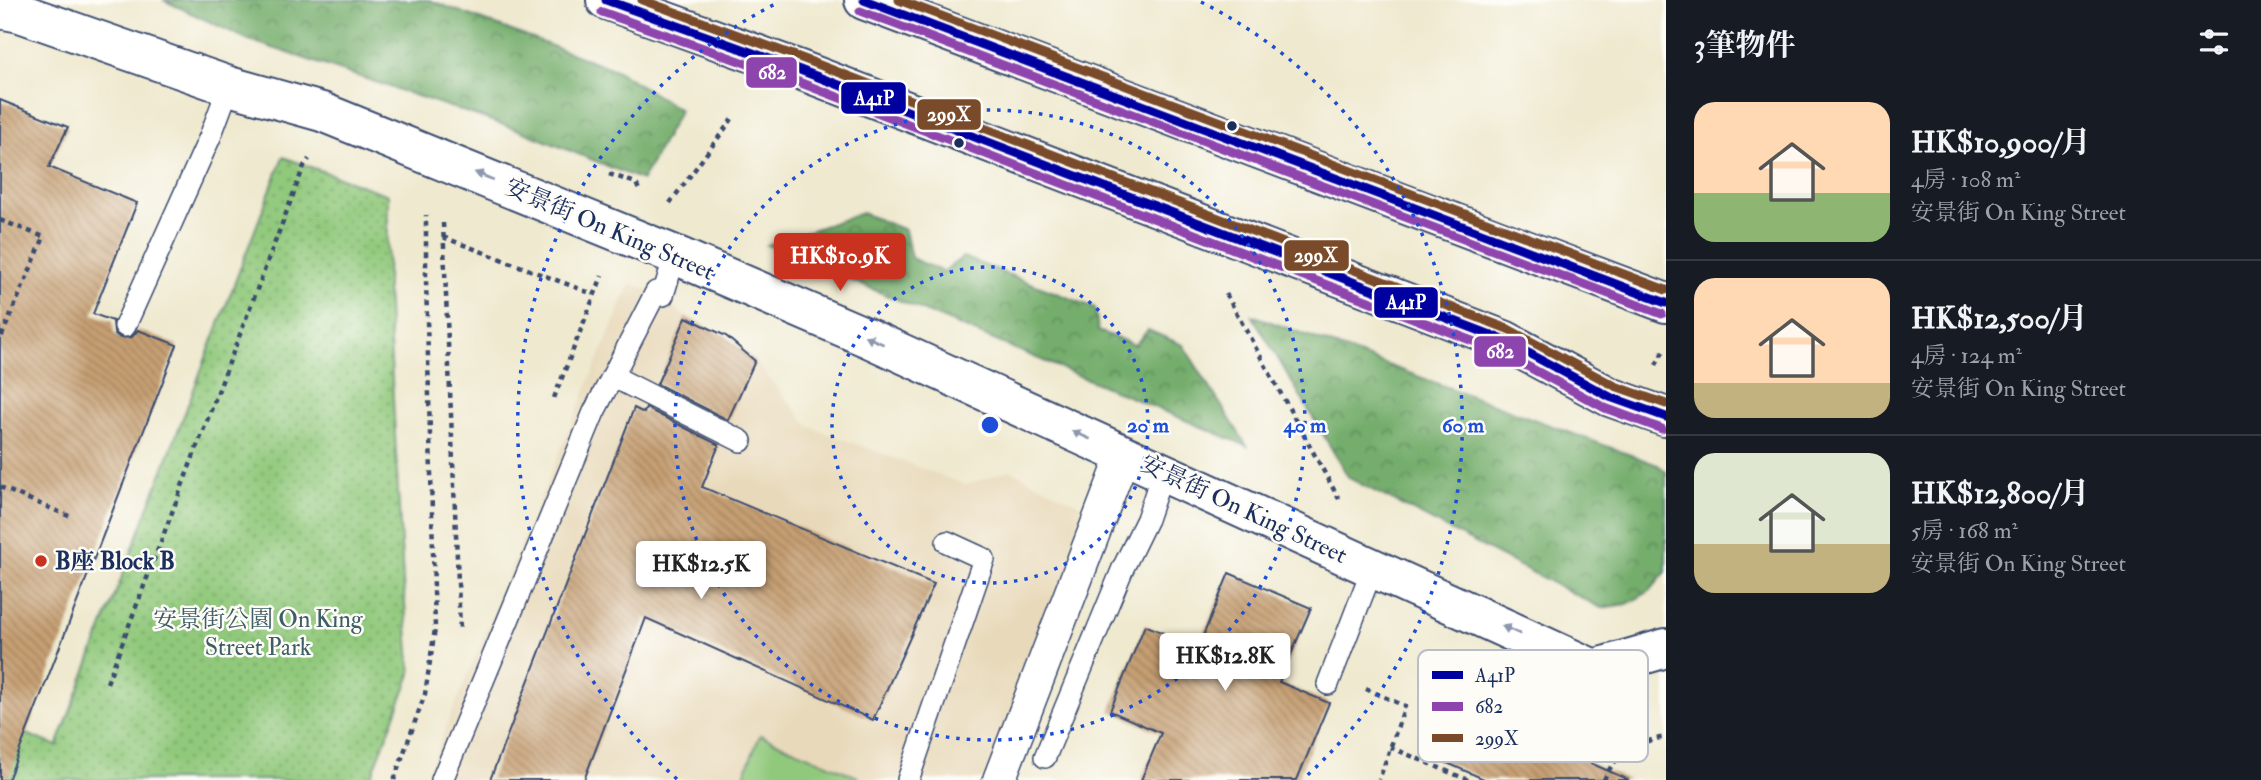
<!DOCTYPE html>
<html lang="zh-TW">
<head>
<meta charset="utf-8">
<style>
	body { margin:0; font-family:"IM FELL Double Pica","Noto Serif TC",serif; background:#20242c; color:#f1f3f6; height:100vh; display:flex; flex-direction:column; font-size:26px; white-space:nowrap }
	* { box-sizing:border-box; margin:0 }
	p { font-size:23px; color:#9ea1a6 }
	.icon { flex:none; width:38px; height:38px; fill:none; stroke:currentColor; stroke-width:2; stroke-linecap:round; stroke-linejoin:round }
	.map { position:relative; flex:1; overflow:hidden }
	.side { display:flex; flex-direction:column; background:#171b24; width:595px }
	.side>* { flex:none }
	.price { position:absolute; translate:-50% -60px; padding:0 16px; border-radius:7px; background:#fff; color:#222; font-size:23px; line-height:46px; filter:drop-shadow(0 2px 4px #0008) }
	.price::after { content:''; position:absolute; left:50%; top:42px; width:21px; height:16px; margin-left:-10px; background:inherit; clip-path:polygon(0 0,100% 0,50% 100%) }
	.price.current { background:#c8321e; color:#fff }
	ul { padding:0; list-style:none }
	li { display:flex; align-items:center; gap:21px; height:175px; padding:0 28px }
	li+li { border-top:2px solid #363941 }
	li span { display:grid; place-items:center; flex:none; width:196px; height:140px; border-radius:21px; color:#555 }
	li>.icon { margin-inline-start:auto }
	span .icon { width:84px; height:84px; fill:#fffc; stroke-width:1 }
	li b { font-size:30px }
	h2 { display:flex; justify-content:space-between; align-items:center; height:84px; padding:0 28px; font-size:30px }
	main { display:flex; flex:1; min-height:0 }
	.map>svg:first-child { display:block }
</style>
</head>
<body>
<main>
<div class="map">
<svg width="1666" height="780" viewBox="0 0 1666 780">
	<defs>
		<pattern id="forest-crowns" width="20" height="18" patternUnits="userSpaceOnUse" patternTransform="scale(1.75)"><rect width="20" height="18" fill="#74ad6c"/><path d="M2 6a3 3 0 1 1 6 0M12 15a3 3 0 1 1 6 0" fill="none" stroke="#5e8d5c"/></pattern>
		<pattern id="park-dots" width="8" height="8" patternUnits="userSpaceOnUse" patternTransform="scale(1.75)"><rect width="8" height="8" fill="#91c97c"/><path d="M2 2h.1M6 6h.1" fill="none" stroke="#76a469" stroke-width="1.8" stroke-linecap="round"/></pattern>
		<pattern id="building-back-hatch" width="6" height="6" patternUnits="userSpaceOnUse" patternTransform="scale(1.75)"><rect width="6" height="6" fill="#c69f72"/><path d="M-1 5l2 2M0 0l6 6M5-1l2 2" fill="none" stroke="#a08261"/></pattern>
	</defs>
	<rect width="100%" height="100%" fill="#fdfcf7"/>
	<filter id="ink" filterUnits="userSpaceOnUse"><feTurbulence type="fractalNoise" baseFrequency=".0143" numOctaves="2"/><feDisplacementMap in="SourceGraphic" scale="14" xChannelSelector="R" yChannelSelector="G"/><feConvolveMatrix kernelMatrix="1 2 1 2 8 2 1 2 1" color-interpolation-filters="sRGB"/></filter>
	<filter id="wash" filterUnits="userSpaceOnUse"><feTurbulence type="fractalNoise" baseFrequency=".00686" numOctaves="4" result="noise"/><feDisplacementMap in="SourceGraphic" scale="28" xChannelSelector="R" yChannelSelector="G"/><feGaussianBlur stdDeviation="1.57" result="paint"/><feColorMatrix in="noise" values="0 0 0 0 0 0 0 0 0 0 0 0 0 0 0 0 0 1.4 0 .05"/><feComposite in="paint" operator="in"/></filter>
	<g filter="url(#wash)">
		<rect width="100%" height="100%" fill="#efe9cf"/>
		<polygon fill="#e8d9ba" points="630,283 656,292 686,317 726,336 755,361 810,427 966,485 1010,470 1094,512 987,780 424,780"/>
		<g fill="url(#forest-crowns)" stroke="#486e65" stroke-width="2">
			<polygon points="163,0 429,0 616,70 680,110 642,180 519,130 249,40"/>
			<polygon points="862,213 905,230 911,258 943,272 963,257 1095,308 1098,331 1135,345 1148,330 1183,345 1247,446 767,245"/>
			<polygon points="1252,315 1658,465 1666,472 1666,572 1650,591 1627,604 1601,608 1349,478"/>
		</g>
		<polygon fill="url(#park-dots)" stroke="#567c6d" stroke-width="2" points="283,157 388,195 387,288 403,581 411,674 370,780 0,780 0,724 57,746"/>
		<polygon fill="#91c97c" stroke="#567c6d" stroke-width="2" points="760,735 858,777 857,780 742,780"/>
		<g id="blocks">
			<g fill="url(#building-back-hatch)">
				<polygon points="0,100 68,127 49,167 137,203 93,314 113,321 114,333 120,338 132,337 138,330 177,345 8,780 0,780"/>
				<polygon points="686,317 726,336 755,361 728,420 657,384"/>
				<polygon points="634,408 644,413 646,408 719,445 702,487 934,584 873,720 646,618 584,780 490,780"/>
				<polygon points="1229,573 1311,608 1279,682 1329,703 1297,780 1141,780 1161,733 1110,711 1145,625 1198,648"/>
				<polygon points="1454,704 1511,728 1629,780 1486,780 1431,756"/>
			</g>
		</g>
	</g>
	<g filter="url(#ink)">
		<use href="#blocks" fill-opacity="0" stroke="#3b4b6f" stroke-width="2"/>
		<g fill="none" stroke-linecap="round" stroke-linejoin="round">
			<defs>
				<g id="service">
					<polyline points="125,326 210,137 229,86"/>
					<polyline points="614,377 741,441"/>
					<polyline points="1328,684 1373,567"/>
					<polyline points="1045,757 1123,568 1147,519 1163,472"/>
					<polyline points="442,780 594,412 656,292 663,295 675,255"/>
					<polyline points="908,780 984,559 947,542"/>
				</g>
				<polyline id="pedestrian" points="999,780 1124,454"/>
				<polyline id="minor" points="0,9 20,13 229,86 322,112 675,255 866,337 1594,669 1666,648"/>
				<g id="primary">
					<polyline points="606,0 800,70 1504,340 1610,397 1666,417"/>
					<polyline points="864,0 1666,303"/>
				</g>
			</defs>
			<use href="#service" stroke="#3b4b6f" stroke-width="24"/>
			<use href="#pedestrian" stroke="#3b4b6f" stroke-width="35"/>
			<use href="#minor" stroke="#3b4b6f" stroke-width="42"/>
			<use href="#primary" stroke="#3b4b6f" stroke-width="42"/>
			<g stroke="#3b4b6f" stroke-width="4.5" stroke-dasharray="5 5" stroke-linecap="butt">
				<polyline points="609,174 636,183 639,190"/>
				<polyline points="670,203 732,119"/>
				<polyline points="0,220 44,237 0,340"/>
				<polyline points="443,223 460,630"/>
				<polyline points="443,237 593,294"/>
				<polyline points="1226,294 1339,499"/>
				<polyline points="1656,365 1665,348"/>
				<polyline points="554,398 602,276"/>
				<polyline points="0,487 71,517"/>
				<polyline points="107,683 304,166 309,159"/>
				<polyline points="1366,689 1405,706 1379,780"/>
				<polyline points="1511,728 1527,691"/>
				<polyline points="1390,747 1468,780"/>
				<polyline points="394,780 425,694 435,629 426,280 426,215"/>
				<path d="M 1604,780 C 1615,753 1638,741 1666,737"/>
			</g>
			<use href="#service" stroke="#fff" stroke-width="21"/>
			<use href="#pedestrian" stroke="#fff" stroke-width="32"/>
			<use href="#minor" stroke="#fff" stroke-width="38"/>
			<use href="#primary" stroke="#fff" stroke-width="38"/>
			<defs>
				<g id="bus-1">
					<polyline points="606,0 800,70 1504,340 1610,397 1666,417"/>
					<polyline points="864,0 1666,303"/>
				</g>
				<g id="bus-2">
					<polyline points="860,11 1662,314"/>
					<polyline points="602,12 796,81 1499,351 1605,408 1662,429"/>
				</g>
				<g id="bus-3">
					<polyline points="642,0 804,59 1508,329 1615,386 1666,404"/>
					<polyline points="899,0 1666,290"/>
				</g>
			</defs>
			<use href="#bus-1" stroke="#fdfcf7" stroke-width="14"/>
			<use href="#bus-2" stroke="#fdfcf7" stroke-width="14"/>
			<use href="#bus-3" stroke="#fdfcf7" stroke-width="14"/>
			<use href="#bus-1" stroke="#0000a0" stroke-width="9"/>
			<use href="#bus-2" stroke="#8e44ad" stroke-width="9"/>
			<use href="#bus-3" stroke="#7a4b2a" stroke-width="9"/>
		</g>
		<defs><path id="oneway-solid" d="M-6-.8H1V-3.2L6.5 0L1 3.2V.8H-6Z" transform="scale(1.75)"/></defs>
		<g fill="#8d97ae">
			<use href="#oneway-solid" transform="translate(484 176) rotate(-158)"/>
			<use href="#oneway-solid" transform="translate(874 340) rotate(-156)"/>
			<use href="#oneway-solid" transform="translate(1081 435) rotate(-156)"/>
			<use href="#oneway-solid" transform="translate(1511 630) rotate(-156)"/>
		</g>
	</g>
	<g fill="none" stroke="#1d4ed8" stroke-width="3.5" stroke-dasharray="3.5 7">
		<circle cx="990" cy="425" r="158"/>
		<circle cx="990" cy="425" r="315"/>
		<path d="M677 779A473 473 0 0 1 779 2M1201 2A473 473 0 0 1 1303 779"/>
	</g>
	<g fill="#1b2f5e" stroke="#fdfcf7" stroke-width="2.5">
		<circle cx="1232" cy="126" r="6"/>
		<circle cx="959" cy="143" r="6"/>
	</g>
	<circle fill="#c8321e" stroke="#fdfcf7" stroke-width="2.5" cx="41" cy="561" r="7"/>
	<g text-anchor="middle" stroke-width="5" stroke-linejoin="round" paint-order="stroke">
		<g font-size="24" fill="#1b2f5e" stroke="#fdfcf7">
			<text transform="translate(610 229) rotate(23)" y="8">安景街 On King Street</text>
			<text transform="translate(1244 509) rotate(25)" y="8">安景街 On King Street</text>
		</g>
		<g font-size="24" font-weight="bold" fill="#1b2f5e" stroke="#fdfcf7" text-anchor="start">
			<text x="55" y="569">B座 Block B</text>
		</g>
		<g font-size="24" fill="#3e5d67" stroke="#fdfcf7">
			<text x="258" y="627">安景街公園 On King<tspan x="258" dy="28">Street Park</tspan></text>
		</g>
	</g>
	<rect x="1418" y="650" width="230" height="112" rx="10" fill="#fdfcf7" stroke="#b9bec9" stroke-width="2"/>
	<rect x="1432" y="671" width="31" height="8" fill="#0000a0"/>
	<rect x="1432" y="702" width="31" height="9" fill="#8e44ad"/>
	<rect x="1432" y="734" width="31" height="8" fill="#7a4b2a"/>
	<g font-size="19" fill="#1b2f5e">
		<text x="1475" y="682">A41P</text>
		<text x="1475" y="713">682</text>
		<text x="1475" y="745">299X</text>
	</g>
	<circle cx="990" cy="425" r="10" fill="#1d4ed8" stroke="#fdfcf7" stroke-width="3.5"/>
	<g font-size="21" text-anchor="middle" font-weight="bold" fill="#1d4ed8" stroke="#fdfcf7" stroke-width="5" stroke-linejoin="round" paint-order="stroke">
		<text x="1148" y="432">20 m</text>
		<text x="1305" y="432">40 m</text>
		<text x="1463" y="432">60 m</text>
	</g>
	<g stroke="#fdfcf7" stroke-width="2.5">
		<rect x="745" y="56" width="53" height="33" rx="7" fill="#8e44ad"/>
		<rect x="840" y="81" width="67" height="34" rx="7" fill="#0000a0"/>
		<rect x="916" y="98" width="66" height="33" rx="7" fill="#7a4b2a"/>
		<rect x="1283" y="239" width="67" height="33" rx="7" fill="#7a4b2a"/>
		<rect x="1373" y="286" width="66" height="33" rx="7" fill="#0000a0"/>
		<rect x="1473" y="335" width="54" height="33" rx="7" fill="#8e44ad"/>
	</g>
	<g font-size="19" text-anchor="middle" font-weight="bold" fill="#fff">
		<text x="772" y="79">682</text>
		<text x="874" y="105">A41P</text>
		<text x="949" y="121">299X</text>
		<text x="1316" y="262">299X</text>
		<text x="1406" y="309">A41P</text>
		<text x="1500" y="358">682</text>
	</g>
</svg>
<b class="price current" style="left:840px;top:293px">HK$10.9K</b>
<b class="price" style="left:701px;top:601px">HK$12.5K</b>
<b class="price" style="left:1225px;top:693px">HK$12.8K</b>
</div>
<section class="side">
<h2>3筆物件<svg class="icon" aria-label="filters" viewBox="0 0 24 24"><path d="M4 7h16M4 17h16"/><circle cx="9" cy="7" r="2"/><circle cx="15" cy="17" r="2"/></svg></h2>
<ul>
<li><span style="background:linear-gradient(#ffd9b3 65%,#8fb573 0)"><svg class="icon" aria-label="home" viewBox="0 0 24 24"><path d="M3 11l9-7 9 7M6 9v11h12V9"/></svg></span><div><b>HK$10,900/月</b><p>4房 · 108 m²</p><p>安景街 On King Street</p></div></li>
<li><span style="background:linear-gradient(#ffd9b3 75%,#c2b280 0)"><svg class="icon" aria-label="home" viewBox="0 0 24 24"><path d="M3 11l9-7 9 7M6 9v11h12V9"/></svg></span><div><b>HK$12,500/月</b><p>4房 · 124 m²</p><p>安景街 On King Street</p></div></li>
<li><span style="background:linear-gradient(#dfe7d0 65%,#c2b280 0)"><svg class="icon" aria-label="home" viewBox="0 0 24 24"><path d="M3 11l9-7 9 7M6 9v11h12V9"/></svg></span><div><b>HK$12,800/月</b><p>5房 · 168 m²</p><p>安景街 On King Street</p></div></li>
</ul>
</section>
</main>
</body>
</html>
